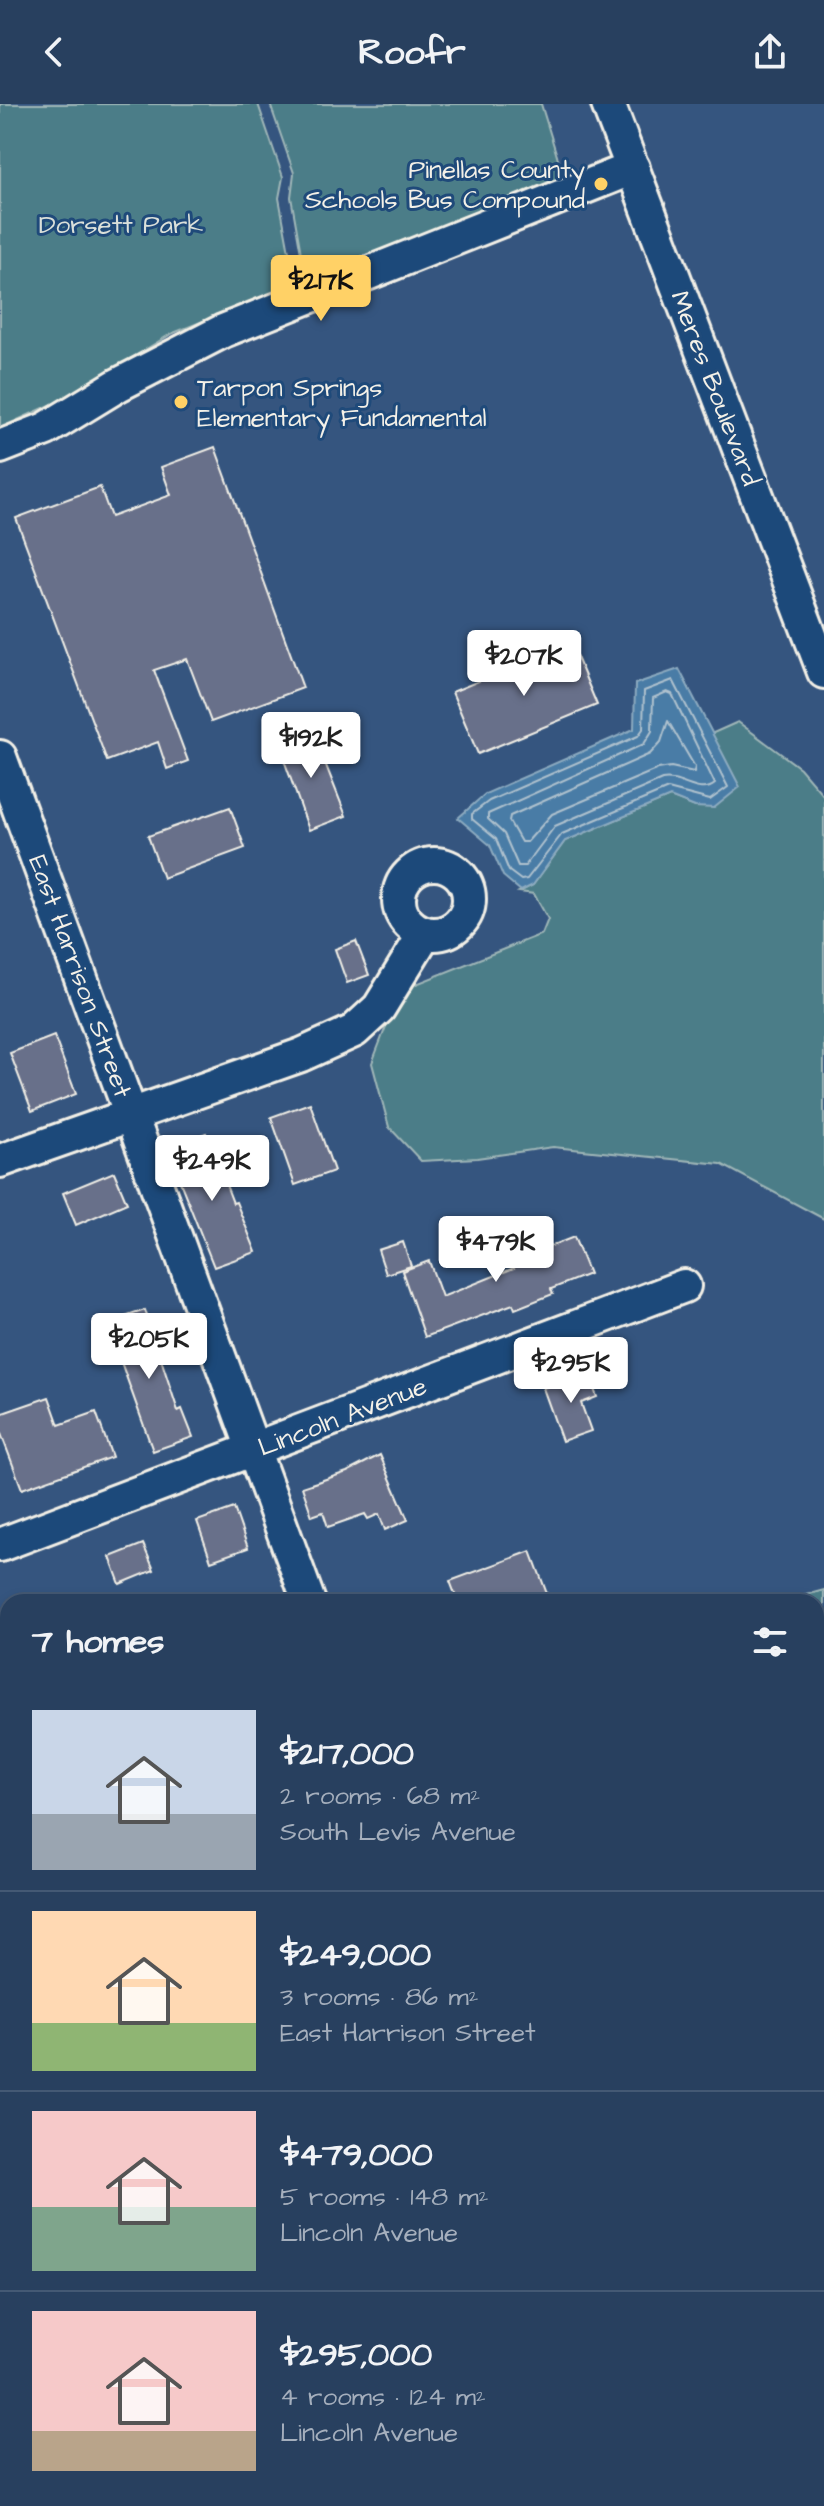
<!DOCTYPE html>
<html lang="en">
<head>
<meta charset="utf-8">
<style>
	body { margin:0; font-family:"Architects Daughter",sans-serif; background:#344b68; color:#f1f3f6; height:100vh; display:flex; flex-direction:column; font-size:30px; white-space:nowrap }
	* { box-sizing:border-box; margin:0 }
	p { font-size:26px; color:#a5afbd }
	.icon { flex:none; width:44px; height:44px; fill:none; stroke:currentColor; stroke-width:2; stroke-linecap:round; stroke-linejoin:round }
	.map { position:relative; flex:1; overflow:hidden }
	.drawer { position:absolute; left:0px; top:1490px; width:824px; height:912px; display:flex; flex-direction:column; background:#28405f; border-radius:24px 24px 0 0; box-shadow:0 4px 12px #0003,0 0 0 2px #445974 }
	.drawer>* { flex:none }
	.price { position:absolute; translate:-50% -68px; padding:0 18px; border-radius:8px; background:#fff; color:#222; font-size:26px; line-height:52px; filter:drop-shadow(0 2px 4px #0008) }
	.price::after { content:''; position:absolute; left:50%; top:48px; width:24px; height:18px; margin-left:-12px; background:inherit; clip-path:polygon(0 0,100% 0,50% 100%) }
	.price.selected { background:#ffd166; color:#111 }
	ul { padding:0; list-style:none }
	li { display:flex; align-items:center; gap:24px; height:200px; padding:0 32px }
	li+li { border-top:2px solid #445974 }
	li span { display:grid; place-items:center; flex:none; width:224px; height:160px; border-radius:0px; color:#555 }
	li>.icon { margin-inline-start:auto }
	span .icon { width:96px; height:96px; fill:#fffc; stroke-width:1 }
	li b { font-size:34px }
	h2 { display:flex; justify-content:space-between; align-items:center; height:96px; padding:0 32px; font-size:34px }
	header { display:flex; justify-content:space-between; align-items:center; height:104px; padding:0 32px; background:#28405f; font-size:36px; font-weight:800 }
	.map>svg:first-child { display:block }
</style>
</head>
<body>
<header><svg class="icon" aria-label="back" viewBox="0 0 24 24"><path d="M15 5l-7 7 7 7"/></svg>Roofr<svg class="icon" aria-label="share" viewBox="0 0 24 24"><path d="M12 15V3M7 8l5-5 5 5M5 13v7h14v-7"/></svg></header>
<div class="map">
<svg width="824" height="2402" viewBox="0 0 824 2402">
	<rect width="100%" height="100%" fill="#35557f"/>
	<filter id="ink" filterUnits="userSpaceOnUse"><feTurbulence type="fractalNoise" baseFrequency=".0125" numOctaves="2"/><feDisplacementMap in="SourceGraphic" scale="16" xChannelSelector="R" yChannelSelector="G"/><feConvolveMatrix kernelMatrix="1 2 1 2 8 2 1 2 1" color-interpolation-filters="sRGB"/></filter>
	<g filter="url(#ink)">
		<g fill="#4c7d88" stroke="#a0b7b8" stroke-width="2">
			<polygon points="0,0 258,0 283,73 279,94 295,180 171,230 68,293 0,324"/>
			<polygon points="270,0 541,0 565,78 306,178 291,93 294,69"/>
			<polygon points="738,618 800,664 824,692 824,1115 721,1060 553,1043 477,1054 421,1057 389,1023 372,959 392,907 406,884 542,830 548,815 534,790 519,788 533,781 565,737 670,693 695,703 739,683 711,630"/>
			<polygon points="824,1486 824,1547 816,1548 816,1498 796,1498 795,1494"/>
		</g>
		<polygon fill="#497ca6" stroke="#8dabc0" stroke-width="2" points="679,565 740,683 714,704 695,703 670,693 565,737 533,781 521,787 503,772 490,741 458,714 485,690 634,625 635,580"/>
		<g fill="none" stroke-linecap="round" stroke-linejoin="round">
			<g stroke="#b0c2ce" stroke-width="2">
				<polygon points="673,576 728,683 710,696 668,685 562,730 527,775 521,776 509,767 496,735 472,715 472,710 489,697 638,632 643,625 644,587"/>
				<path d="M 667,588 L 672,590 L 715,680 C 699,693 681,672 662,676 L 555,722 L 525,762 L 518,762 L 504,730 L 488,715 L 488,710 L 644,640 L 652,627 L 653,594 Z"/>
				<polygon points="668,617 695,663 694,668 671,663 658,665 552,710 527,738 521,738 509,717 510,712 650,650 661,638"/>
			</g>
		</g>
		<g fill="#68708a" stroke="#f4f1e8" stroke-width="2">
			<polygon points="215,343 303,584 211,618 187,555 154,566 188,657 167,665 158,638 107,657 16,414 100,383 111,413 171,391 161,363"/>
			<polygon points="571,539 597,601 478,650 452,588"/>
			<polygon points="312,626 346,712 309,726 278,639"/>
			<polygon points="230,703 245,744 163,774 148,732"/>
			<polygon points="356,837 369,871 347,879 335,845"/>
			<polygon points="54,932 76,990 32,1007 10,949"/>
			<polygon points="310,999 334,1067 295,1081 271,1013"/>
			<polygon points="206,1029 233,1099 236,1098 256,1148 214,1163 173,1060 184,1055 178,1039"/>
			<polygon points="114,1068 127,1099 76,1121 63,1089"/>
			<polygon points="527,1125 536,1148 574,1133 589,1170 551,1185 553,1190 515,1205 513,1200 425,1233 402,1167 429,1157 442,1193 514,1164 502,1134"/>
			<polygon points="403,1138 411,1162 386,1170 378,1146"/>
			<polygon points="145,1206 178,1307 182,1305 193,1333 153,1347 107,1219"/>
			<polygon points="587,1267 597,1293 581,1299 591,1327 562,1337 543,1284"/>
			<polygon points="49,1293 59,1321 96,1308 112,1353 22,1385 0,1327 0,1310"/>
			<polygon points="380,1351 408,1416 385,1426 379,1410 368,1415 365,1410 328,1423 323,1408 312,1412 302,1383 347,1368"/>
			<polygon points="234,1404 248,1444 211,1457 197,1417"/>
			<polygon points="143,1440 154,1466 120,1480 110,1453"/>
			<polygon points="531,1447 550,1498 458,1498 450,1477"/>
		</g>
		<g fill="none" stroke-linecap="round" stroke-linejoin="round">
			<defs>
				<g id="minor">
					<polyline points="608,0 824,568"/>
					<polyline points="0,343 46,325 118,281 223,227 633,64"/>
					<polyline points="0,653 309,1498"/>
					<circle cx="434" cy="795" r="35"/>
					<polyline points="0,1057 301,951 354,927 379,904 425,829"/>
					<polyline points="0,1441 684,1182"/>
					<polyline points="816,1561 824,1559"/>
					<polyline points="816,1601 824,1600"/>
					<polyline points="0,1822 8,1819"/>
					<polyline points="0,1860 8,1857"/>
					<polyline points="306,2394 309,2402"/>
				</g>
				<g id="major">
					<polyline points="816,2257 824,2254"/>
					<polyline points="438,2402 459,2394"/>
				</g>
			</defs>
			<use href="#minor" stroke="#f4f1e8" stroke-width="38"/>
			<use href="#major" stroke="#f4f1e8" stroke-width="46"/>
			<use href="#minor" stroke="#1f4a7a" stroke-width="32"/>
			<use href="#major" stroke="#6d7d8c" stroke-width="40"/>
		</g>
	</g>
	<g fill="#ffd166" stroke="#1f4a7a" stroke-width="3">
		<circle cx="601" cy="80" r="8"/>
		<circle cx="181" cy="298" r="8"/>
	</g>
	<g text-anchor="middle" stroke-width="6" stroke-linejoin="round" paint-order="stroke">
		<g font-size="26" fill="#f4f1e8" stroke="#1f4a7a" text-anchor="end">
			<text x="585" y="74">Pinellas County<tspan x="585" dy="30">Schools Bus Compound</tspan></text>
			<text x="197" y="292" text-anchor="start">Tarpon Springs<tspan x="197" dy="30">Elementary Fundamental</tspan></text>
		</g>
		<g font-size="26" fill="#dbe0da" stroke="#1f4a7a">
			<text x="121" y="129">Dorsett Park</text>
		</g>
		<g font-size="26" fill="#f4f1e8" stroke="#1f4a7a">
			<text transform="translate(716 284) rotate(69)" y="9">Meres Boulevard</text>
			<text transform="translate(81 872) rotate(70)" y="9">East Harrison Street</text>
			<text transform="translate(342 1312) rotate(-21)" y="9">Lincoln Avenue</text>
		</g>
	</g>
</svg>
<b class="price selected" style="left:321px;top:219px">$217K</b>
<b class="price" style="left:524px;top:594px">$207K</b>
<b class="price" style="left:311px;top:676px">$192K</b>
<b class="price" style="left:212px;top:1099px">$249K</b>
<b class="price" style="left:496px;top:1180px">$479K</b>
<b class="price" style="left:149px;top:1277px">$205K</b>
<b class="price" style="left:571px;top:1301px">$295K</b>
<section class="drawer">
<h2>7 homes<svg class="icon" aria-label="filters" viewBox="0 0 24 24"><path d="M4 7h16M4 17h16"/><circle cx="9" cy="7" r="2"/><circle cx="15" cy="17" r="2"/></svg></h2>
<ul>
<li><span style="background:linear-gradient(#c9d6e8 65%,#9aa5b1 0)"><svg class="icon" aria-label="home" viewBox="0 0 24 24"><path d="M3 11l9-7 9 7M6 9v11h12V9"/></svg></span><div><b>$217,000</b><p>2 rooms · 68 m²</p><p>South Levis Avenue</p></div></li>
<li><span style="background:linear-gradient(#ffd9b3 70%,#8fb573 0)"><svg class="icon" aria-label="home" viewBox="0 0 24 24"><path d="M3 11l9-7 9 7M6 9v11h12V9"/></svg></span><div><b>$249,000</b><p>3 rooms · 86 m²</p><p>East Harrison Street</p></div></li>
<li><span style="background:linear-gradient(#f6c9c9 60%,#7fa58c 0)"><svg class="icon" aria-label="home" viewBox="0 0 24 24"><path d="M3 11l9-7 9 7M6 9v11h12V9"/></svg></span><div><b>$479,000</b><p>5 rooms · 148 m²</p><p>Lincoln Avenue</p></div></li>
<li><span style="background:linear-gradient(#f6c9c9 75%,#b9a48a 0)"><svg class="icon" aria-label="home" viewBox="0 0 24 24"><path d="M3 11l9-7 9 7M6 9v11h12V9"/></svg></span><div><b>$295,000</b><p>4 rooms · 124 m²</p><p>Lincoln Avenue</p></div></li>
</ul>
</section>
</div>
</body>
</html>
